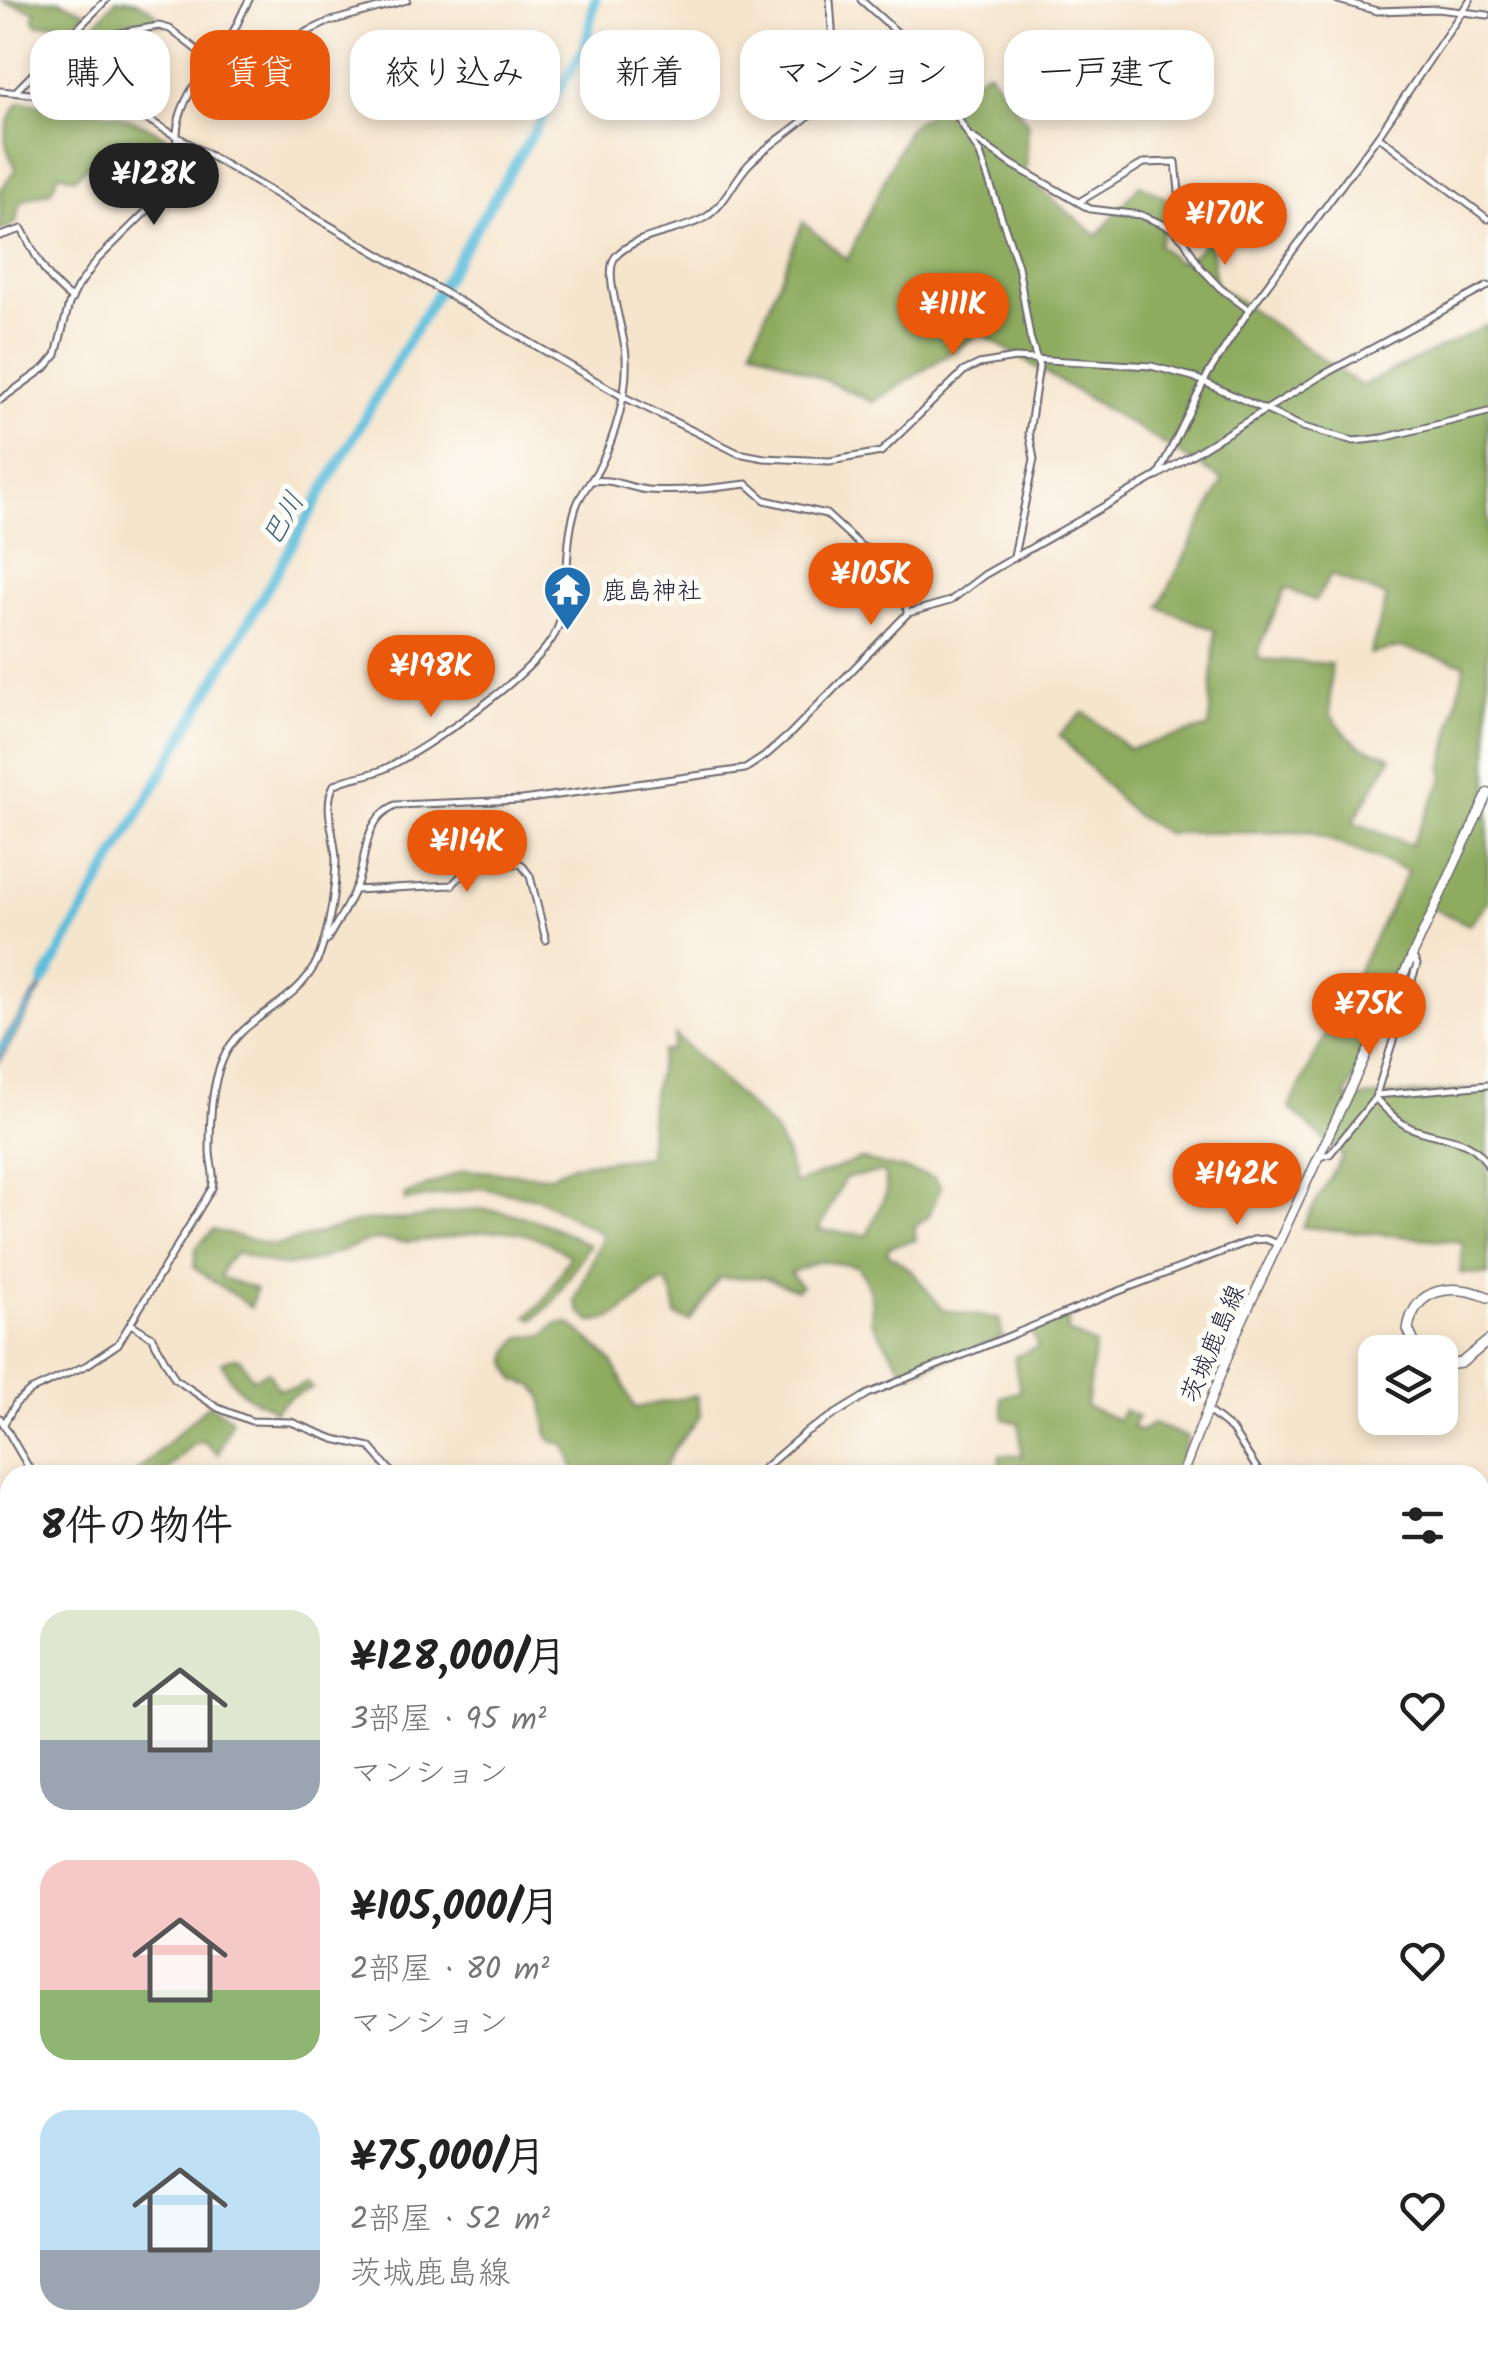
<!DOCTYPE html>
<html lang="ja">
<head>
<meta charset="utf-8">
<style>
	body { margin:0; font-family:Kalam,"Klee One",sans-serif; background:#f6f6f6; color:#222; height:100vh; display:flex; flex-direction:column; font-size:38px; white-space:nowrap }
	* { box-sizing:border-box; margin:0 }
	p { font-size:32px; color:#767676 }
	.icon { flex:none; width:55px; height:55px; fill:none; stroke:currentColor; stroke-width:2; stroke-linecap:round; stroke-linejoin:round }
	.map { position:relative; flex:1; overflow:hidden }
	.side { position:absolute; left:0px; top:1465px; width:1490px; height:892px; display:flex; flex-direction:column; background:#fff; border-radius:30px 30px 0 0; box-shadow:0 5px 15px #0003 }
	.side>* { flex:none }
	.hud { position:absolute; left:30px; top:30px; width:1430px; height:90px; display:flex; gap:20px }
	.buttons { position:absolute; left:1358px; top:1335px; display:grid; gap:20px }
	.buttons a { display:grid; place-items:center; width:100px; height:100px; border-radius:20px; background:#fff; box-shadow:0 5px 15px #0003; font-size:50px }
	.price { position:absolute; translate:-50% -85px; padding:0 22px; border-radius:35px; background:#ea580c; color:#fff; font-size:32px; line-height:65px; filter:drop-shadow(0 2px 5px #0008) }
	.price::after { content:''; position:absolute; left:50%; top:60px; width:30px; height:22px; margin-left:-15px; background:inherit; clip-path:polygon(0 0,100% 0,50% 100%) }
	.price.on { background:#222; color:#fff }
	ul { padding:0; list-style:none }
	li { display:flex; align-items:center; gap:30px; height:250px; padding:0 40px }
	li span { display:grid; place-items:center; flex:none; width:280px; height:200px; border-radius:30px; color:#555 }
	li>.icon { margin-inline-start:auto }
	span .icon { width:120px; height:120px; fill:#fffc; stroke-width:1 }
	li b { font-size:42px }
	h2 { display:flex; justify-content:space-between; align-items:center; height:120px; padding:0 40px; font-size:42px }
	.chip { padding:0 35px; border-radius:30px; background:#fff; box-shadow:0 5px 15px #0003; font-size:35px; line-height:90px }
	.chip.on { background:#ea580c; color:#fff }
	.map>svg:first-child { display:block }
</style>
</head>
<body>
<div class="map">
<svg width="1488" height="2356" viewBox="0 0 1488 2356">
	<rect width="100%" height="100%" fill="#fdfcf7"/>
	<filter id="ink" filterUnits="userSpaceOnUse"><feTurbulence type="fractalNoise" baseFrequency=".01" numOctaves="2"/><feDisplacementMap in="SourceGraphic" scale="20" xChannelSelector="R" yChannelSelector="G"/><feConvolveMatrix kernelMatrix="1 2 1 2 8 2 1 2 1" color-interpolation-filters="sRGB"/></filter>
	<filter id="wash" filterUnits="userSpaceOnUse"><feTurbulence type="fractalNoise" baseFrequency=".0048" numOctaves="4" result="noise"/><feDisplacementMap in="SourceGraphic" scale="40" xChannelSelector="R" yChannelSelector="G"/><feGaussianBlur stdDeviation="2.25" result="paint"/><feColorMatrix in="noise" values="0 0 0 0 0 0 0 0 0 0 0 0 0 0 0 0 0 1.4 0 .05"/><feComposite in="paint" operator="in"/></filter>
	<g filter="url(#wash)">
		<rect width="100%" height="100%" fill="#f6e5cd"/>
		<g fill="#8eab5e" stroke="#58664c" stroke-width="2.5" fill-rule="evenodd">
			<polygon points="0,0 59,0 86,12 71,28 61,22 37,25 33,18 35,11"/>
			<path d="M 116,0 C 140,0 151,5 165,25 L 151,23 L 93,36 L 87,33 Z"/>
			<path d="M 988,70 L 1028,124 L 1026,177 L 1097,236 L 1140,184 L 1166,198 L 1169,215 L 1158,245 L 1176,261 L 1186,261 L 1200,249 L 1209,232 L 1216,285 L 1361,386 L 1488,325 L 1488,903 L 1469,925 L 1430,907 L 1345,1098 L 1488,1089 L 1488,1275 L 1460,1273 L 1463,1242 L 1302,1227 L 1343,1156 L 1289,1108 L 1408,871 L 1310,832 L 1165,833 L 1131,812 L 1059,735 L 1084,712 L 1129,749 L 1209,727 L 1215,630 L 1159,607 L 1223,480 L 981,334 L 873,402 L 752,347 L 803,222 L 847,260 L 909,127 ZM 1331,575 L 1387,597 L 1370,654 L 1400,647 L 1465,664 L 1443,766 L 1444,778 L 1411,845 L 1353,822 L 1391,758 C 1382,750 1378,753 1368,749 C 1352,744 1340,726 1330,714 L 1331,664 L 1259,659 L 1258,650 L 1286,588 L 1315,601 Z"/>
			<path d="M 18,102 C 74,108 115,106 165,136 L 165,144 L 146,167 L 112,142 L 75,178 L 59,173 L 51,191 C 27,202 21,190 16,223 L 0,231 L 0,191 L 16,168 C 0,140 3,131 18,102 Z"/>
			<path d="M 675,1035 L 774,1130 L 786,1153 L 794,1184 L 861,1159 L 934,1177 L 941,1187 L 929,1216 L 914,1227 L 916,1240 L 889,1247 L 887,1253 L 912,1271 L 943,1310 L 999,1319 L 1003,1337 L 907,1375 L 871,1321 C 874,1298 869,1284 857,1266 L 819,1261 L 790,1273 L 801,1286 L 797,1290 L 763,1277 L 719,1278 L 690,1321 L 676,1316 L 674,1298 L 666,1281 C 640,1290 621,1324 591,1322 L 580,1312 L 575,1301 L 603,1235 L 537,1198 L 479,1188 L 405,1201 L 404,1195 L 465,1170 L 550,1176 L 572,1165 L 648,1156 L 651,1103 L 662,1052 L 672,1049 ZM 884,1172 L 887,1191 L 867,1235 L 819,1230 L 845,1178 Z"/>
			<path d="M 476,1209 C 519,1211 553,1225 589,1245 L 553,1303 L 534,1319 L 527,1316 L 544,1301 L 570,1256 C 505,1212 477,1238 408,1242 C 395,1242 382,1238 370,1241 C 341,1249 311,1267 280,1265 C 266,1264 250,1256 236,1253 L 225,1264 L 220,1277 L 256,1289 L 251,1307 L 194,1268 L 196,1248 L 213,1230 L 275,1246 L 362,1221 L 410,1219 Z"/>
			<polygon points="1068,1316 1068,1332 1095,1345 1086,1406 1118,1420 1124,1410 1138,1417 1132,1427 1141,1431 1153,1424 1187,1437 1177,1475 999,1475 1000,1455 1022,1456 1019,1423 1004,1419 1001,1397 1020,1391 1014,1357 1038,1347 1030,1331"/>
			<path d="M 568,1323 C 574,1326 608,1356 612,1362 C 620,1373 627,1395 635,1408 L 697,1395 L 701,1415 L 674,1449 L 663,1471 L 648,1475 L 582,1475 L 575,1470 L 565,1444 L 553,1442 L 548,1437 L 542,1396 L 534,1386 L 516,1381 C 505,1362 504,1353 521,1337 L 545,1335 L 556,1324 Z"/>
			<path d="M 234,1358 L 240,1359 L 253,1379 L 268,1371 L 278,1389 L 295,1388 L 307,1382 L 312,1388 L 287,1399 L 274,1412 C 268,1404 263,1404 254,1400 C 240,1393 227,1376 222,1362 Z"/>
			<polygon points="209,1404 232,1419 218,1454 203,1441 193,1444 162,1475 133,1475"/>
			<polygon points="1480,1848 1488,1867 1488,2028 1480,2027"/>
			<polygon points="1488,2184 1488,2356 1150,2356 1149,2348 1480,2348 1480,2195"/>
			<polygon points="558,2348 640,2348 617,2356 548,2356"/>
		</g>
		<polygon fill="#5dbedc" stroke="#40708c" stroke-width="2.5" points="58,960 0,1061 0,1045"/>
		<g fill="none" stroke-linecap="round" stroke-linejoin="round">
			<polyline stroke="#5dbedc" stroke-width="10" points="43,982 409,340 585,47 595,0"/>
		</g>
	</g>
	<g filter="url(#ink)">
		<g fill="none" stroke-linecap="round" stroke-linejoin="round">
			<defs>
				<g id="minor">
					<polyline points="861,0 944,74 949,88 947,100 980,154 1018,266 1030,337 1039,366 1029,433 1034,459 1014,556"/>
					<polyline points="1338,0 1377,11 1437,9 1488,15"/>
					<polyline points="75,33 84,39 159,26 170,29 211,61"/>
					<polyline points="214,61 279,45 328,22 407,0"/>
					<polyline points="0,91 103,101 152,122 622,396 738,453 764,458 830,461 881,452 964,371 979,364 1015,358 1151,366 1193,377 1303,427 1354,441 1383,438 1488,412"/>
					<polyline points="15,92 106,0"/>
					<polyline points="1378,136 1488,219"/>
					<polyline points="972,137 1013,165 1090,209 1141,215 1172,228 1184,240 1200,267 1220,288 1249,310"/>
					<polyline points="1079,202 1144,163 1176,162 1184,240"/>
					<path d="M 0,236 L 22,229 C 36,256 46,280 72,299"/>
					<path d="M 0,400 L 45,368 L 56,355 L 69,304 L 77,288 L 97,260 L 171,187 C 182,164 172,140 180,116 C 189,86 209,67 227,42 C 236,30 241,13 249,0"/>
					<polyline points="1159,473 1208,374 1249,310 1378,136 1470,0"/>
					<path d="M 592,481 C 611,478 629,488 648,490 C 681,492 715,488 747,484 L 765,500 L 826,514 L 862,547 L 901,560 L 907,612"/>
					<path d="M 354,890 L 452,885 C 477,857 485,865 521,864 L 530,876 L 546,940"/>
					<path d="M 327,940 C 338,920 354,897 360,874 C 367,847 366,820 395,805 L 522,800 L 745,769 L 765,756 L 789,735 L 908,613 L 950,601 L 984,575 L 1157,476 L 1321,376 L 1488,286"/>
					<polyline points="1376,1095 1488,1085"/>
					<path d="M 1375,1098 C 1384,1107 1394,1119 1405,1125 C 1433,1141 1472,1132 1488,1166"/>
					<polyline points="1319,1157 1330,1154 1375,1098 1417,964 1413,957"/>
					<polyline points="131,1324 152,1337 175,1379 218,1408 251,1421 291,1422 334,1439 370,1447 394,1475"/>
					<polyline points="1207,1410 1232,1430 1261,1475"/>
					<polyline points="0,1418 33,1475"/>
					<path d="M 5,1422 L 16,1403 L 30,1391 L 87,1365 L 118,1344 L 212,1188 C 216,1175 210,1164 210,1150 C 210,1122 211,1085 223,1059 C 244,1009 306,1007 323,945 C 331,918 335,890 336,861 C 336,837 322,807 334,785 C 349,776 368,777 384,769 C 426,749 543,670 558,627 C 571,589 563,546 576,507 C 581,492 592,481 599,468 C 615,437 628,393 626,358 C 626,333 601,272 616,256 C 637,233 680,233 706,217 C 726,204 733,181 749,164 C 776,135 829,115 835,72 L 830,0"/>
					<polyline points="756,1475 806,1432 868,1394 1114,1293 1253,1240 1265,1239 1278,1244"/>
					<polyline points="10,1547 6,1561 10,1588"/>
					<polyline points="0,1756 10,1728"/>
					<polyline points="1480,1778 1488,1783"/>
					<polyline points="0,1962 10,1963"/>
					<polyline points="1480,2032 1488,2032"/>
					<polyline points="0,2237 10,2246"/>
					<polyline points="0,2300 10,2323"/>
					<polyline points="20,2348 24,2356"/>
					<polyline points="277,2348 283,2356"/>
					<polyline points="841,2356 850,2348"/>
					<polyline points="1038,2356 1040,2348"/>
				</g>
				<g id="major">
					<polyline points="1182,1475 1237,1332 1488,793"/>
					<polyline points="0,1979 10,1991"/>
					<polyline points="31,2356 31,2348"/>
					<polyline points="1008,2356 1010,2348"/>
				</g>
				<g id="highway">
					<path d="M 1418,1352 L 1408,1329 C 1415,1286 1454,1283 1488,1297"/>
					<polyline points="1440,1366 1461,1363 1488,1341"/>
					<polyline points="1480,1556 1488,1545"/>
				</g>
			</defs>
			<use href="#minor" stroke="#6c666e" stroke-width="9"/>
			<use href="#major" stroke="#6c666e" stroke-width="11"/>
			<use href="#highway" stroke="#6c666e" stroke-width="12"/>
			<use href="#minor" stroke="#fff" stroke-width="5"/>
			<use href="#major" stroke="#fff" stroke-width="8"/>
			<use href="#highway" stroke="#fff" stroke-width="9"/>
		</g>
	</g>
	<defs>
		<symbol id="temple-pin" viewBox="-11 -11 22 30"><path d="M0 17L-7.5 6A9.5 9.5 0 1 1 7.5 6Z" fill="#1f6fb2" stroke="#fdfcf7"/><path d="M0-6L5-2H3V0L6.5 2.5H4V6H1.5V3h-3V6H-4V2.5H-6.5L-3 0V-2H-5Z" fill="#fff"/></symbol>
	</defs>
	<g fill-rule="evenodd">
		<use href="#temple-pin" x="540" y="562" width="55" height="75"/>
	</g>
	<g text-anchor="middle" stroke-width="10" stroke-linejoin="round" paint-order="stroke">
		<g font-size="25" fill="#22223b" stroke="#fdfcf7" text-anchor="start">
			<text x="602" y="599">鹿島神社</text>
		</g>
		<g font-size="25" fill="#22223b" stroke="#fdfcf7">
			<text transform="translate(1212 1343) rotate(-67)" y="9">茨城鹿島線</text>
		</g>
		<g font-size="28" font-style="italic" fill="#3a607b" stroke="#fdfcf7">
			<text transform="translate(282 518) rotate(-60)" y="10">巴川</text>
		</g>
	</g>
</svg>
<div class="buttons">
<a><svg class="icon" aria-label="layers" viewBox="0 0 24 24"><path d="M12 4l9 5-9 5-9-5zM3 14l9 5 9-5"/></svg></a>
</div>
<b class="price on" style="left:154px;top:228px">¥128K</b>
<b class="price" style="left:1225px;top:268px">¥170K</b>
<b class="price" style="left:953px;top:358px">¥111K</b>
<b class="price" style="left:871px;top:628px">¥105K</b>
<b class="price" style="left:431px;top:720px">¥198K</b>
<b class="price" style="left:467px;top:895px">¥114K</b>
<b class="price" style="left:1369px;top:1058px">¥75K</b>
<b class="price" style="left:1237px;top:1228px">¥142K</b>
<div class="hud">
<a class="chip">購入</a>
<a class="chip on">賃貸</a>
<a class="chip">絞り込み</a>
<a class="chip">新着</a>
<a class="chip">マンション</a>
<a class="chip">一戸建て</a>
</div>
<section class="side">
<h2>8件の物件<svg class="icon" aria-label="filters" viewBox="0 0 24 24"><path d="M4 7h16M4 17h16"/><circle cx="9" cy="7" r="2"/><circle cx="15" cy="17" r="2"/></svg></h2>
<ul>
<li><span style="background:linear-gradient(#dfe7d0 65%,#9aa5b1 0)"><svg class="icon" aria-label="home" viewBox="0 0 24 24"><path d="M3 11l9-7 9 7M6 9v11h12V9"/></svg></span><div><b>¥128,000/月</b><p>3部屋 · 95 m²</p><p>マンション</p></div><svg class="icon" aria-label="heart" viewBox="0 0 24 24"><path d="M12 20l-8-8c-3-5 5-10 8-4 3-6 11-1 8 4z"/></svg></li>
<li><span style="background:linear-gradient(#f6c9c9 65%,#8fb573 0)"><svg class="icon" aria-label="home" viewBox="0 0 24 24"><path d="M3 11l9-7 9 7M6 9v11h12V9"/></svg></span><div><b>¥105,000/月</b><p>2部屋 · 80 m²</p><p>マンション</p></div><svg class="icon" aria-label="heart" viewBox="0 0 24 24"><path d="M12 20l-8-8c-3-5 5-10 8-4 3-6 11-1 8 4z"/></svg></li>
<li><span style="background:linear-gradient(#bfe0f5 70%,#9aa5b1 0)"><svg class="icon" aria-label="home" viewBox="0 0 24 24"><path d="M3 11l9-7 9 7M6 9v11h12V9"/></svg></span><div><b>¥75,000/月</b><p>2部屋 · 52 m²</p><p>茨城鹿島線</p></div><svg class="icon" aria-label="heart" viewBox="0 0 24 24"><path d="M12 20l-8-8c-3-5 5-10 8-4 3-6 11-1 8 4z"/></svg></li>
</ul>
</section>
</div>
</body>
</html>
